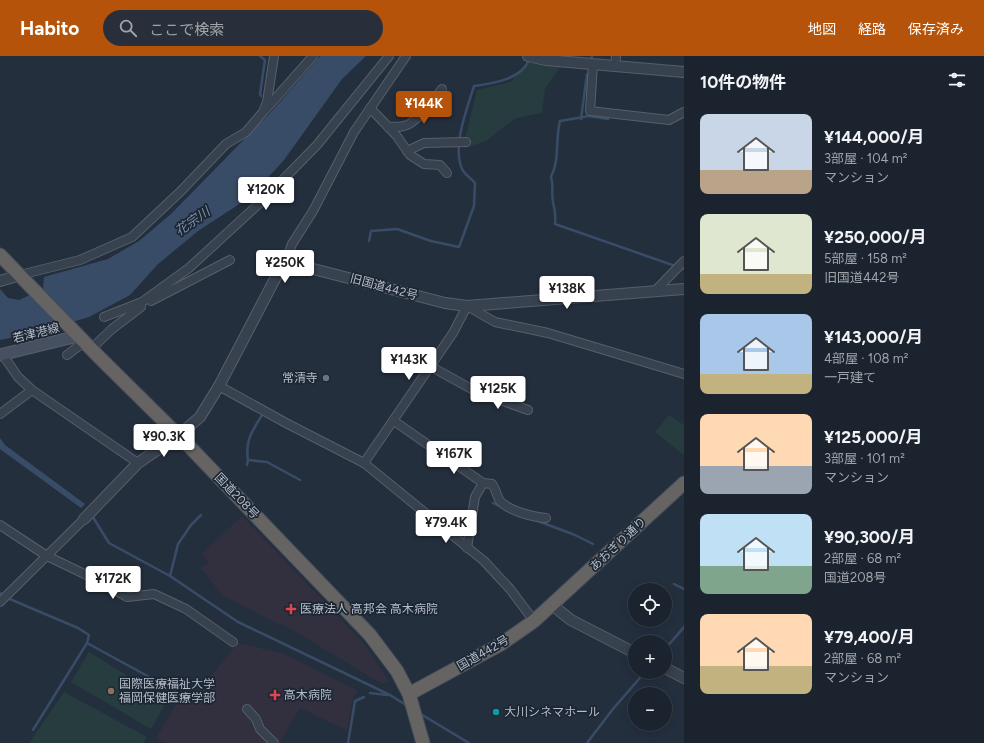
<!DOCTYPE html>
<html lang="ja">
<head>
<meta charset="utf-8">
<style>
	body { margin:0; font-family:Figtree,"Noto Sans JP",sans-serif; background:#282f3a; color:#f1f3f6; height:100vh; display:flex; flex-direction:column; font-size:15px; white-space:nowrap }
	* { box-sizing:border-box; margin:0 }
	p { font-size:13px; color:#a0a4aa }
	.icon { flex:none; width:22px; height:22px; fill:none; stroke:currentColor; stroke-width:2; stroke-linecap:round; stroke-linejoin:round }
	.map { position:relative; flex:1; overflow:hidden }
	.sheet { display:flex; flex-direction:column; background:#1b232e; width:300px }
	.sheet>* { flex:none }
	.controls { position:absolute; left:628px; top:527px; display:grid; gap:8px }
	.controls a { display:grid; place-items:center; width:44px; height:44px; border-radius:50%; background:#1b232e; box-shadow:0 2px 10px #0003,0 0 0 1px #39404a; font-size:20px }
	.price { position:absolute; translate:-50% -34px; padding:0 9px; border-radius:4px; background:#fff; color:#222; font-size:13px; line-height:26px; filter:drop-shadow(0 1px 2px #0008) }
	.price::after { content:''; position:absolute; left:50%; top:24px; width:12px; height:9px; margin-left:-6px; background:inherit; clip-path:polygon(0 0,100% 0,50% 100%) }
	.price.active { background:#b45309; color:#fff }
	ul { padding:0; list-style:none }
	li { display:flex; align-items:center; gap:12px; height:100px; padding:0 16px }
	li span { display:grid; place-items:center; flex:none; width:112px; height:80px; border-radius:8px; color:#555 }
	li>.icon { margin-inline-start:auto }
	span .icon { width:48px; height:48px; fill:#fffc; stroke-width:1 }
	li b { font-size:17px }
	h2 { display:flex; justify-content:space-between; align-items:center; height:48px; padding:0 16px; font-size:17px }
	header { display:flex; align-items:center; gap:24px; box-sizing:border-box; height:56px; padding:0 20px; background:#b45309; color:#fff }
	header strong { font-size:19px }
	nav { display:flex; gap:22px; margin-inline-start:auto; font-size:14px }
	.search { width:280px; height:36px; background:#282f3a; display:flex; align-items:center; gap:10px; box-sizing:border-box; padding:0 14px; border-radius:22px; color:#a0a4aa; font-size:15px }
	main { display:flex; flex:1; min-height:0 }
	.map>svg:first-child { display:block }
</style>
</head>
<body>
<header>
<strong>Habito</strong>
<div class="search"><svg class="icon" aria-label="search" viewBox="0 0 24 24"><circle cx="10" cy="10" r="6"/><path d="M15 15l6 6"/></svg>ここで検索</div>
<nav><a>地図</a><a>経路</a><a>保存済み</a></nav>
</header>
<main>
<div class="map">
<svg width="684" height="687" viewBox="0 0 684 687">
	<rect width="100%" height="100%" fill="#242f3e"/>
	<g fill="#32303f">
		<polygon points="242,460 362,585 389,625 382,628 283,568 280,569 222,539 201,512 209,506 202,498"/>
		<polygon points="238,587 285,598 358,635 353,642 347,674 300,652 279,687 166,687 156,682 184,636 194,641"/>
	</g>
	<g fill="#263c3f">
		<polygon points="530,7 561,10 545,33 542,57 516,62 486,85 465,92 466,79 477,34 510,26"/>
		<polygon points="669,359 684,369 684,399 655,376"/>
		<polygon points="89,596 167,644 151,673 71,626"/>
		<polygon points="64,636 147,681 143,687 29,687"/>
	</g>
	<g fill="#394c67">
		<polygon points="320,0 366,0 342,23 284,104 250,141 198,175 158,208 130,239 89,261 35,277 0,284 0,233 8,242 19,244 43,233 44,221 108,203 139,185 171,158 272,55"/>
		<polygon points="0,382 5,389 85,448 81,452 0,393"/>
	</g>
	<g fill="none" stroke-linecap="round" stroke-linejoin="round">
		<g stroke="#394c67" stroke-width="2.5">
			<polyline points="260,0 265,4 260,38 261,40"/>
			<polyline points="590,6 592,0"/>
			<polyline points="581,63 587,18"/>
			<path d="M 608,63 L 589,60 L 560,65 C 555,83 560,104 551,121 C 554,130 551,137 553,146 C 555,155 556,158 555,168 L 684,213"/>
			<path d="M 369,185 L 371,175 L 397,173 L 431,185 L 459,191 L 474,150 L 475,127 C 472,123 464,118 462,113 C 452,90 467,53 474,30 C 493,27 522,24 530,2"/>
			<path d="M 262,359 C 252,376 245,384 248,404 L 267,406 L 300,424"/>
			<polyline points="247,409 248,404"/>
			<polyline points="493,447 503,452"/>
			<polyline points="91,458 109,487 170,520 238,566 390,639 406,649"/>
			<polyline points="535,464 575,479 593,488"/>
			<polyline points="170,520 178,488 191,469 201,459"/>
			<polyline points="674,528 684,533"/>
			<polyline points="0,537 5,541 78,572 89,579 87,587"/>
			<polyline points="665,593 684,571"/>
			<polyline points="370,637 387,639"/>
			<polyline points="419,657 469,687"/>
			<polyline points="33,674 87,587 175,635"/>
			<polyline points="348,687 355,645 364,641"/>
			<polyline points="587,687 613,653 645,616"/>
		</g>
		<defs>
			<g id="minor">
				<polyline points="593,8 590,55 669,64 684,56"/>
				<polyline points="615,11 616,0"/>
				<polyline points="370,52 396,79 410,99 424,108 440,109 447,117"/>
				<polyline points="266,53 313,0"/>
				<path d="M 388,71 C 393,71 399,71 404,70 C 416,68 434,43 442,33"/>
				<polyline points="407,95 424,87 466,86"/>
				<polyline points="284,211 292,188 313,155 354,76 406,0"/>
				<polyline points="20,219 80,204 132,181 180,136 226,88 246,76 263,56 267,46 274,0"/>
				<polyline points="654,236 684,205"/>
				<polyline points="151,245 230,204"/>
				<polyline points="104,261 142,246 189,212 263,144 317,89 389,0"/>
				<polyline points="91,293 112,273 141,251"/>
				<polyline points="3,299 18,321 32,334 138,407"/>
				<polyline points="67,299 84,286"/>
				<polyline points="430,310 475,335 528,354"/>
				<polyline points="219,330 286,367 364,407 484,505 510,533 534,565"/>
				<polyline points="0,358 32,334"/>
				<polyline points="394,365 483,427 475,441 467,492"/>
				<polyline points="364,407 453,277 467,250 495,266 548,277 684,318"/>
				<path d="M 483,427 L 492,428 C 496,433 497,441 500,445 C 509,455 533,461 546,462"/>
				<polyline points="0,469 47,500 103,527 127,541 154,538 186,553 233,586"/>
				<polyline points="0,546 84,463"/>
				<polyline points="247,653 256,663 260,673 274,687"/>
			</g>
			<g id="tertiary">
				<polyline points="528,0 546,4 684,16"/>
				<polyline points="0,225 20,219"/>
				<polyline points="84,463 138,407 179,379 200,361 219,330 277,219 284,211 294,208 445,247 467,250 684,233"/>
				<polyline points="552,549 571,564 635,597"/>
				<polyline points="665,612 684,622"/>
			</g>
			<polyline id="secondary" points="0,299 78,280"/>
			<g id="trunk">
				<polyline points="0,199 99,301 185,386 370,579 397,615 409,638 423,687"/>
				<polyline points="409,638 501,588 534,565 684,427"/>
			</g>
		</defs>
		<use href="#minor" stroke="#565f6c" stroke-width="10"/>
		<use href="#tertiary" stroke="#565f6c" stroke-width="12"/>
		<use href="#secondary" stroke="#565f6c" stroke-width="13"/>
		<use href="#trunk" stroke="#434c59" stroke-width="15"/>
		<use href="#minor" stroke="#38414e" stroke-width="8"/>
		<use href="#tertiary" stroke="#38414e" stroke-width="10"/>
		<use href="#secondary" stroke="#465061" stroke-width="11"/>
		<use href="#trunk" stroke="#656462" stroke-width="13"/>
	</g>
	<circle fill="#6b7280" stroke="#1d2633" stroke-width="1.5" cx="326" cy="322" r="4"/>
	<g fill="#e0444e" stroke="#1d2633" stroke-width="1.5">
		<path d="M289 547h4v4h4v4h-4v4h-4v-4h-4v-4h4z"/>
		<path d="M273 633h4v4h4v4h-4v4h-4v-4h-4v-4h4z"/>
	</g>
	<circle fill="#8d6e63" stroke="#1d2633" stroke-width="1.5" cx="111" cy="635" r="4"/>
	<circle fill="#0f9aa8" stroke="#1d2633" stroke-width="1.5" cx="496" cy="656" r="4"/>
	<g text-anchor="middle" stroke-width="3.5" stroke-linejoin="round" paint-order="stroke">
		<g font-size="12" fill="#b4bcc9" stroke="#1d2633">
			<text transform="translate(384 231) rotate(15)" y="4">旧国道442号</text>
			<text transform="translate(36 277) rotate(-14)" y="4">若津港線</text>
			<text transform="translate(237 440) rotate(46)" y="4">国道208号</text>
			<text transform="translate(618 488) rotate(-43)" y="4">あおぎり通り</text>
			<text transform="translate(483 597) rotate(-30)" y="4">国道442号</text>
		</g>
		<g font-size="12" fill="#b4bcc9" stroke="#1d2633" text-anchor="start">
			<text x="318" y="326" text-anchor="end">常清寺</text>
			<text x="300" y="557">医療法人 高邦会 高木病院</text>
			<text x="119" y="632">国際医療福祉大学<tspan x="119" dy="14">福岡保健医療学部</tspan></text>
			<text x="284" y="643">高木病院</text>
			<text x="504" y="660">大川シネマホール</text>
		</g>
		<g font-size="13" font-style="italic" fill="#7c92b1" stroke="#1d2633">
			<text transform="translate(192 165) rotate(-35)" y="5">花宗川</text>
		</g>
	</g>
</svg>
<div class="controls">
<a><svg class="icon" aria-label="locate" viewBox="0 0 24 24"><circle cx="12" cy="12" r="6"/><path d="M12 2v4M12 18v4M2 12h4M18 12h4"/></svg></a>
<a>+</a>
<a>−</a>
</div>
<b class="price active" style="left:424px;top:69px">¥144K</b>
<b class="price" style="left:266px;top:155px">¥120K</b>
<b class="price" style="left:285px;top:228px">¥250K</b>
<b class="price" style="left:567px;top:254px">¥138K</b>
<b class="price" style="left:409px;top:325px">¥143K</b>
<b class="price" style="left:498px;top:354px">¥125K</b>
<b class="price" style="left:164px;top:402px">¥90.3K</b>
<b class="price" style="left:454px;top:419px">¥167K</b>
<b class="price" style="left:446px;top:488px">¥79.4K</b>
<b class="price" style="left:113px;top:544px">¥172K</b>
</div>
<section class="sheet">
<h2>10件の物件<svg class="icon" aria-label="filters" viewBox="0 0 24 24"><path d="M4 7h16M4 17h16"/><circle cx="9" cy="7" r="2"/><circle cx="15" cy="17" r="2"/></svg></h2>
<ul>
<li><span style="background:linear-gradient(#c9d6e8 70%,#b9a48a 0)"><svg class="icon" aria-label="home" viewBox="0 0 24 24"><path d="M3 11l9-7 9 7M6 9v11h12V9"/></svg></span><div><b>¥144,000/月</b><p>3部屋 · 104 m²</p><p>マンション</p></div></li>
<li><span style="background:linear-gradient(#dfe7d0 75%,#c2b280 0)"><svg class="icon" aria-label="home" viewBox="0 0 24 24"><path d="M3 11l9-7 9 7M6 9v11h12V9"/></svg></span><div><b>¥250,000/月</b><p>5部屋 · 158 m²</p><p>旧国道442号</p></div></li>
<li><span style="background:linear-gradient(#a9c7e8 75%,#c2b280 0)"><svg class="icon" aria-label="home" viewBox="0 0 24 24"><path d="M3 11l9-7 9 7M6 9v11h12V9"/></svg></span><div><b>¥143,000/月</b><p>4部屋 · 108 m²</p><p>一戸建て</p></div></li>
<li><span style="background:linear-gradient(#ffd9b3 65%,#9aa5b1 0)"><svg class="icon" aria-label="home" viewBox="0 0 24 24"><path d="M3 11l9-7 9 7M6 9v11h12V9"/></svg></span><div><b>¥125,000/月</b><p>3部屋 · 101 m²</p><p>マンション</p></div></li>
<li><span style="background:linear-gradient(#bfe0f5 65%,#7fa58c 0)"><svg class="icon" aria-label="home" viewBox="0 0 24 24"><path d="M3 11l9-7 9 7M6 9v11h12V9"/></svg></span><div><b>¥90,300/月</b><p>2部屋 · 68 m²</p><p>国道208号</p></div></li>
<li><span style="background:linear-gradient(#ffd9b3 65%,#c2b280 0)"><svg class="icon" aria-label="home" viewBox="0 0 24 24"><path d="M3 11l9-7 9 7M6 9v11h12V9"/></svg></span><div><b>¥79,400/月</b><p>2部屋 · 68 m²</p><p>マンション</p></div></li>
</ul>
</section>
</main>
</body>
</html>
